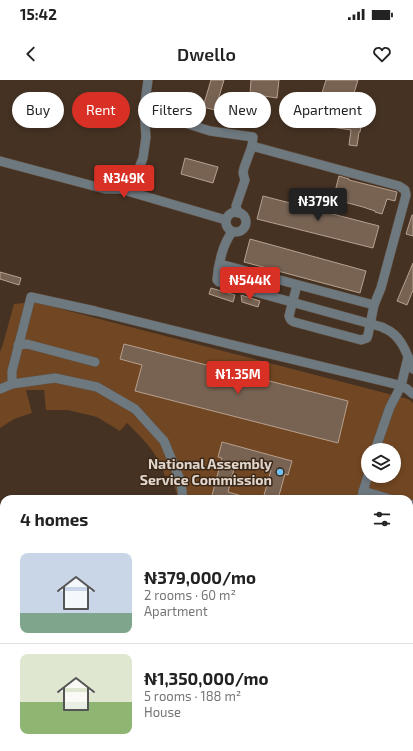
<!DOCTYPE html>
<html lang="en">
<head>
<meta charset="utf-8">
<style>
	body { margin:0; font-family:"Exo 2",sans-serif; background:#f2f2f2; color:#222; height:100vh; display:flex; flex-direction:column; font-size:15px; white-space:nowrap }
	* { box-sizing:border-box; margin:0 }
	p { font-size:13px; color:#767676 }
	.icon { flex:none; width:22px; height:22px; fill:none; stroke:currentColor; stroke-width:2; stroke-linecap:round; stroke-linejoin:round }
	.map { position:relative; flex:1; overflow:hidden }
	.side { position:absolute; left:0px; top:415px; width:413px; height:256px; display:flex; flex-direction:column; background:#fff; border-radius:12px 12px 0 0; box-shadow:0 2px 6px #0003 }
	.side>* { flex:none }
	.hud { position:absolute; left:12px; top:12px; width:389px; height:36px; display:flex; gap:8px }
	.controls { position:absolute; left:361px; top:363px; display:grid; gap:8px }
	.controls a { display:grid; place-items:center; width:40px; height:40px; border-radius:50%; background:#fff; box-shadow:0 2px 6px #0003; font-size:20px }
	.price { position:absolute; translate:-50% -34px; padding:0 9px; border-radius:4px; background:#d93025; color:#fff; font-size:13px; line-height:26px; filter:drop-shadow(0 1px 2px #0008) }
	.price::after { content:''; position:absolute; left:50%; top:24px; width:12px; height:9px; margin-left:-6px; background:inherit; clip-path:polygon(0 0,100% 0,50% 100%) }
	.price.on { background:#222; color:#fff }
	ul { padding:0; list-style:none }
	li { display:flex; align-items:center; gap:12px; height:100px; padding:0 20px }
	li+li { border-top:1px solid #e0e0e0 }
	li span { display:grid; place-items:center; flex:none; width:112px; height:80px; border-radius:8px; color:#555 }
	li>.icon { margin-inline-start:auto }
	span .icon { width:48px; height:48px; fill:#fffc; stroke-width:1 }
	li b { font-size:17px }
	h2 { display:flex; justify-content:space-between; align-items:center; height:48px; padding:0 20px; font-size:17px }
	.pill { padding:0 14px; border-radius:18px; background:#fff; box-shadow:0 2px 6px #0003; font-size:14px; line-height:36px }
	.pill.on { background:#d93025; color:#fff }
	.status { display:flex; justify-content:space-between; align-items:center; height:28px; padding:0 20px; background:#fff; direction:ltr }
	.status svg { height:11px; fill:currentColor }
	header { display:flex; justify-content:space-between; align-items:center; height:52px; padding:0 20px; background:#fff; font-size:18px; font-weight:600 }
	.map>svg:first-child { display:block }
</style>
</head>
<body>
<div class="status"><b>15:42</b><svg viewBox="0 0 49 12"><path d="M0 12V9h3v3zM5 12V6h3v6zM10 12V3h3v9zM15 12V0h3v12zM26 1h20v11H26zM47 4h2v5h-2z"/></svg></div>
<header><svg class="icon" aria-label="back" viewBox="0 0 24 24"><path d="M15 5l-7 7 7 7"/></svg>Dwello<svg class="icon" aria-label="heart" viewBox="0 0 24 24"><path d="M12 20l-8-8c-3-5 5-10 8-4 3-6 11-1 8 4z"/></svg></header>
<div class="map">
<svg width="413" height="671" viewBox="0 0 413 671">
	<rect width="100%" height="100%" fill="#453223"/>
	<g fill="#714723" fill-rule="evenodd">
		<path d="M 34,222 L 408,319 L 413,323 L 413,490 L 409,506 L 409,419 L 178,419 L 172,395 L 165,396 C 163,390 160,383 157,378 C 149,364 138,354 127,343 L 120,351 L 97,337 L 68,330 L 46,330 L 44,310 L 26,310 L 32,333 L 14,339 L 0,348 L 0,272 L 3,264 L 14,224 ZM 368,370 L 394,370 L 394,396 L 368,396 Z"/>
		<polygon points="0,524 4,526 4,631 0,630"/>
		<polygon points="141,667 367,667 366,671 156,671"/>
	</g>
	<g fill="#786353" stroke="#b7a08e">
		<polygon points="211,0 224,0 215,30 203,27"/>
		<polygon points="251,0 279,0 277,18 250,14"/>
		<polygon points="326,0 358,0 351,23 322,13"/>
		<polygon points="317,33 324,34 323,36 362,41 360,52 359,52 357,66 349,65 351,50 331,47 331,46 316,44"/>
		<polygon points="185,78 218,87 213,103 181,94"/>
		<polygon points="339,96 349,99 349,100 397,112 395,121 387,119 382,134 375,132 375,131 363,127 333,119"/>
		<polygon points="263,116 379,146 373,168 257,139"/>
		<polygon points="412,135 413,135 413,156 406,154"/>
		<polygon points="250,159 366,191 360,213 244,182"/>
		<polygon points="413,183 413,210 407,225 397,221"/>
		<polygon points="0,192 21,198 19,205 0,199"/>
		<polygon points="211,208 235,215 233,222 209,214"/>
		<polygon points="241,215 260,221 258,227 242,222"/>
		<polygon points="124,264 348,321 338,363 135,311 142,285 120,279"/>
		<polygon points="222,362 292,381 288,395 285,394 278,419 263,419 271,390 236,381 228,412 246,417 246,419 211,419 222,378 218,377"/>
	</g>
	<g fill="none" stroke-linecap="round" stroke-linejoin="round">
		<defs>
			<g id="minor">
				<polyline points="144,30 210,51 253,57 252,66"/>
				<polyline points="0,81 105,109 120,109 129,105 136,96 143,78 146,57 144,30 148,0"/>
				<polyline points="120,109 226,140"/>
				<circle cx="236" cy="142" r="10"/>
				<path d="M 238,133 L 236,126 L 245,100 L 243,93 L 244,88 L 252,66 L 399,106 L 405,110 L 406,115 L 381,208 L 374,225 L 368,255 L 367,258 L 361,260 L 294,242 C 291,241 290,240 289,236 L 297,205"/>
				<path d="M 232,152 C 223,164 218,184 217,200 L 219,202 L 382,247 C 385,249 389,250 391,252 C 403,260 408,277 413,289"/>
				<polyline points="220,184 374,225"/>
				<polyline points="18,265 27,264 95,282"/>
				<polyline points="12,304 12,291 31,217 95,231 229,264 399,305 407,309 413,314"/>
				<polyline points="0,309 12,304 55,298 97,307 135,329 164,361 181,402 183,419"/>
				<polyline points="375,370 390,327 401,306 408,277"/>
				<polyline points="363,411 390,419"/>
				<polyline points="361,419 368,395"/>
				<polyline points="409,424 413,425"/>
				<polyline points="409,495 413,491"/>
				<polyline points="409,526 413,511"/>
				<polyline points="0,556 4,557"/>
				<polyline points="0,573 4,574"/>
				<polyline points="0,582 4,583"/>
				<polyline points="409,593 413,578"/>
				<polyline points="0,635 4,636"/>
				<polyline points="123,667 139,671"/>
				<polyline points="370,671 371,667"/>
				<polyline points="388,671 389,667"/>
			</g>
		</defs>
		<use href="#minor" stroke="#615041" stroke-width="10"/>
		<use href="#minor" stroke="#6e787f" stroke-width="9"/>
	</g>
	<circle fill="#72c1f5" stroke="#3a2819" stroke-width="1.5" cx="280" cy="392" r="4"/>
	<g text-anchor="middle" stroke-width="3" stroke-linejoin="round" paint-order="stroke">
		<g font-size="14" font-weight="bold" fill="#e2d6cc" stroke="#3a2819" text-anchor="end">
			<text x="272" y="389">National Assembly<tspan x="272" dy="16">Service Commission</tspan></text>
		</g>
	</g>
</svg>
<div class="controls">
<a><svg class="icon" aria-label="layers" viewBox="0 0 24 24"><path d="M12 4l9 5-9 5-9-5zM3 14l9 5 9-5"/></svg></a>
</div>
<b class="price" style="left:124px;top:119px">₦349K</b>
<b class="price on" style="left:318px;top:142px">₦379K</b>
<b class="price" style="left:250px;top:221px">₦544K</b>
<b class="price" style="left:238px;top:315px">₦1.35M</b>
<div class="hud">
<a class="pill">Buy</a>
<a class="pill on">Rent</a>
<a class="pill">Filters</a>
<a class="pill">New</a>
<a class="pill">Apartment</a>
</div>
<section class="side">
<h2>4 homes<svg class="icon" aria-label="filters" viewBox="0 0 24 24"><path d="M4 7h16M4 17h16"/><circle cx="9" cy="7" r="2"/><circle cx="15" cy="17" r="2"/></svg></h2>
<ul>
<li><span style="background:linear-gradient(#c9d6e8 75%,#7fa58c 0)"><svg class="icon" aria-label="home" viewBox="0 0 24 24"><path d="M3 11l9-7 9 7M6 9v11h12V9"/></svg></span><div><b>₦379,000/mo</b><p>2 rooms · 60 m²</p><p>Apartment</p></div></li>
<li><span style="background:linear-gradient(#dfe7d0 60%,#8fb573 0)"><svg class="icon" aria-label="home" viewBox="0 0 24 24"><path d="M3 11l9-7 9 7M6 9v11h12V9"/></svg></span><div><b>₦1,350,000/mo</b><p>5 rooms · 188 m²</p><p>House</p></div></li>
</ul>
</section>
</div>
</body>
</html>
